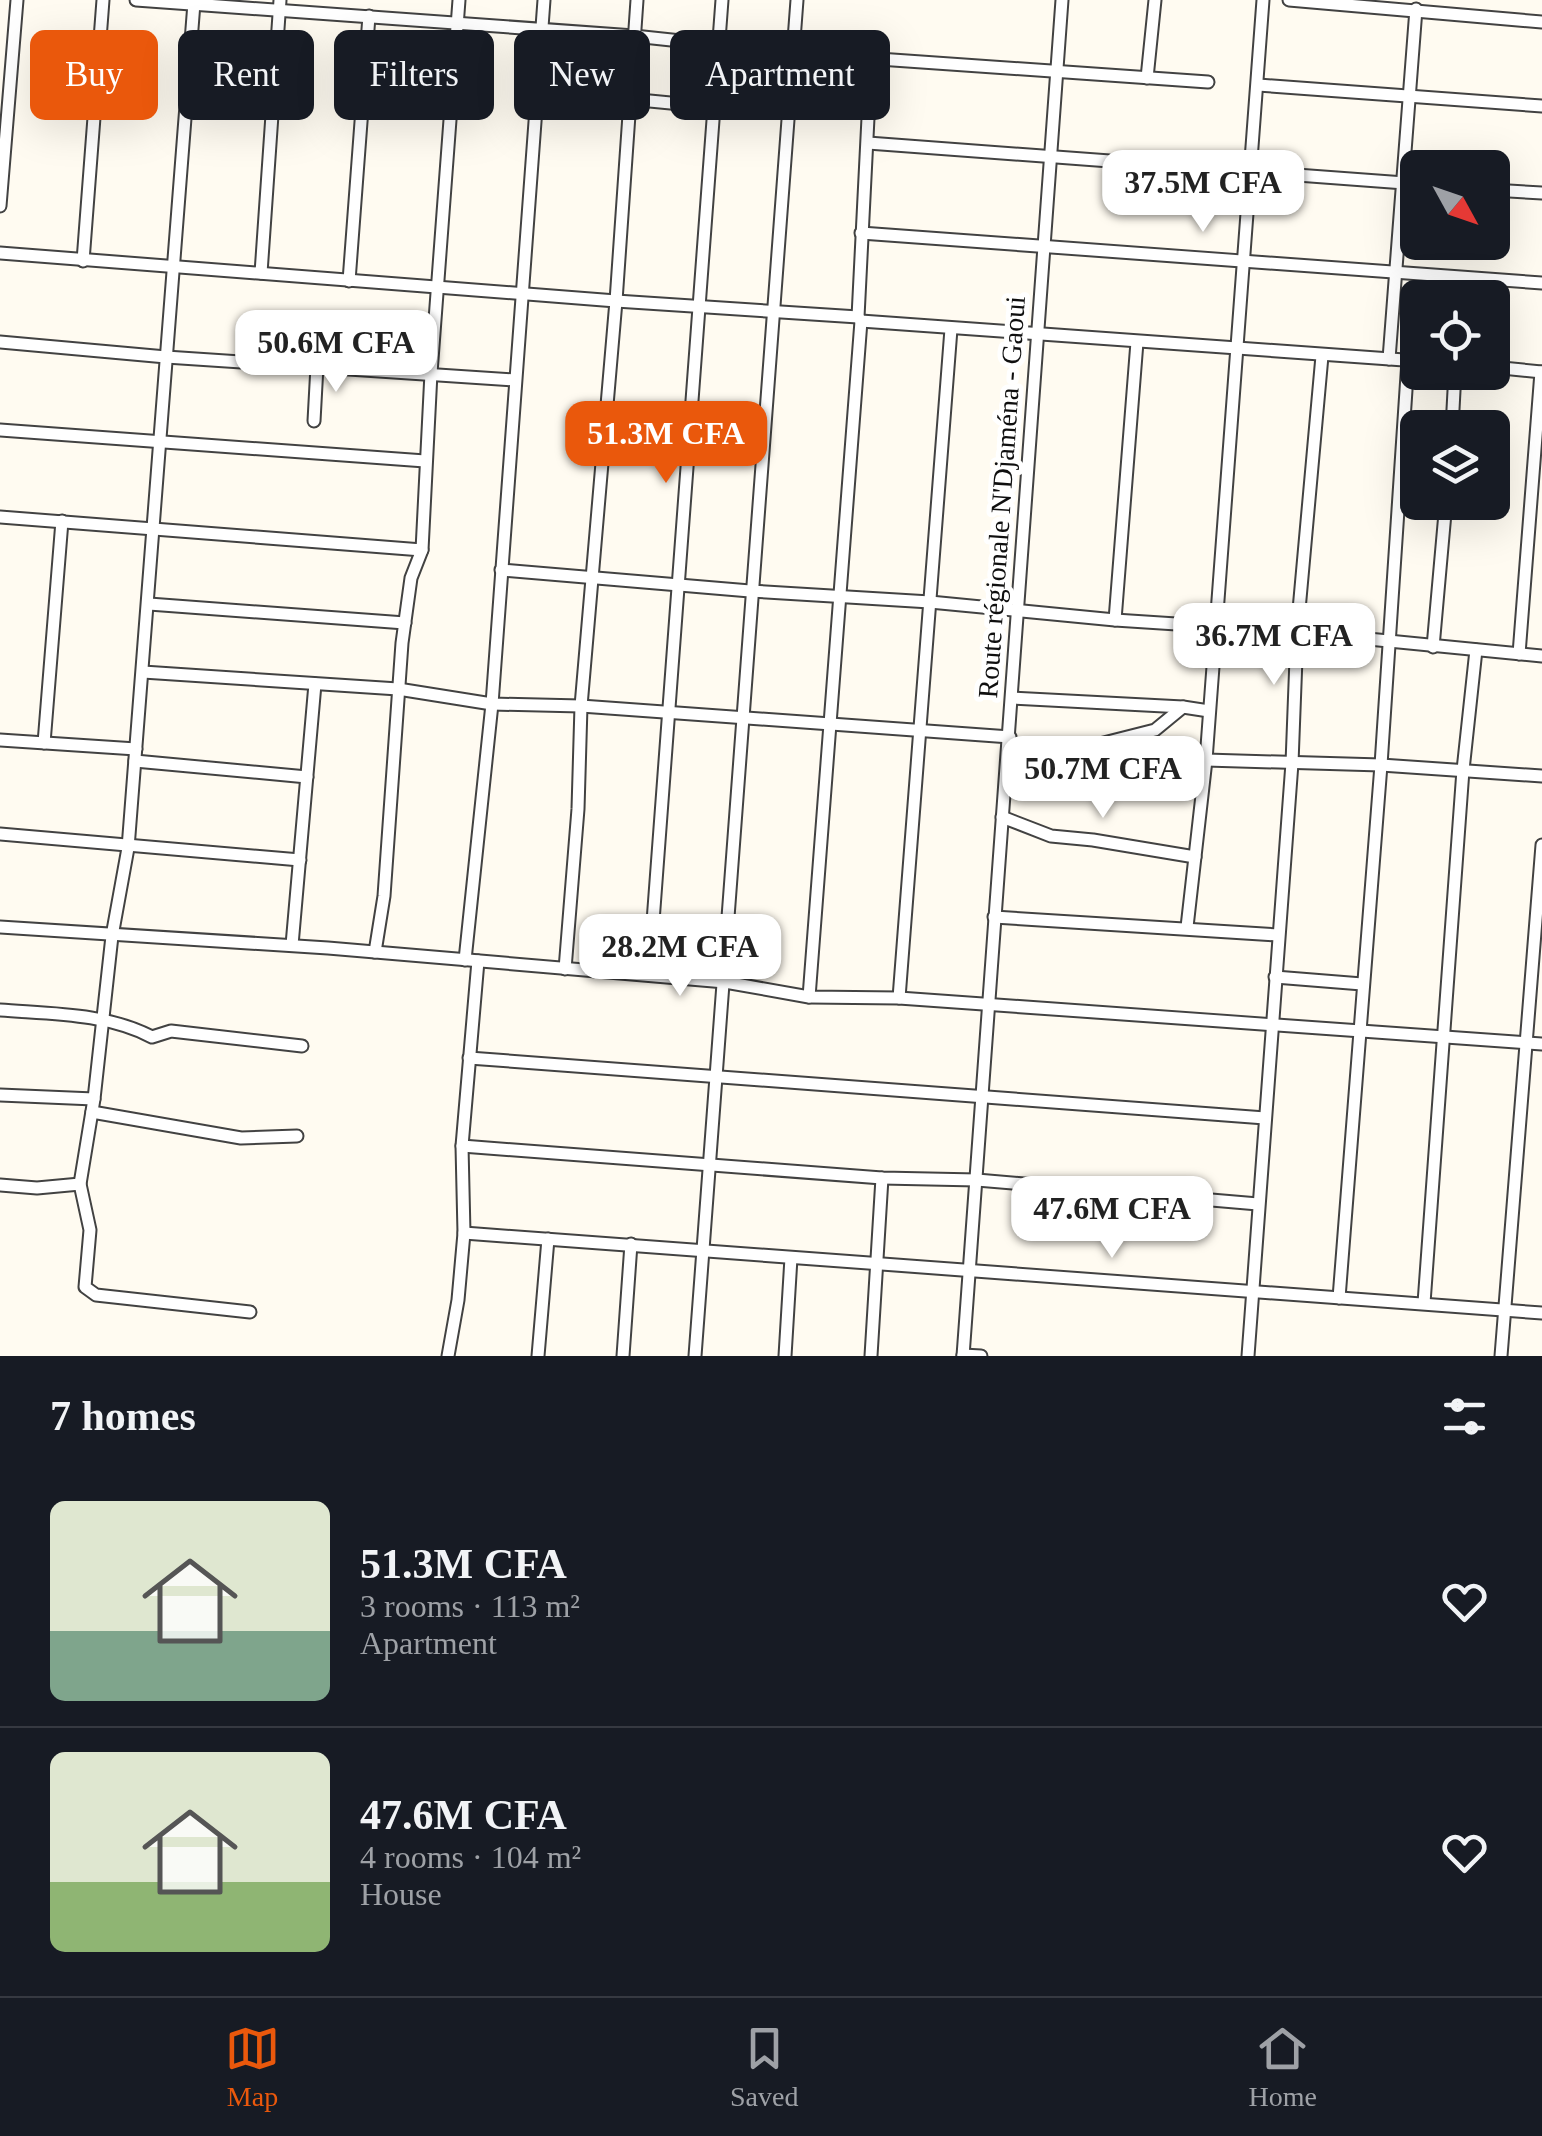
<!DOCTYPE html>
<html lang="en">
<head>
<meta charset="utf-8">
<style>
	body { margin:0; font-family:"Times New Roman",serif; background:#20242c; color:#f1f3f6; height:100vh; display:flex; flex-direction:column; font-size:38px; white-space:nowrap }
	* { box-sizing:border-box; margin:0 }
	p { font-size:32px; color:#9ea1a6 }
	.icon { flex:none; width:55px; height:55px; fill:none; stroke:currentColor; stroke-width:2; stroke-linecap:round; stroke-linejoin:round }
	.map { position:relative; height:1356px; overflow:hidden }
	.side { display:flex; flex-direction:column; background:#171b24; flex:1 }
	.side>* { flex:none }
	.guide { position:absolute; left:30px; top:30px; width:1000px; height:90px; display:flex; gap:20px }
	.needle { width:65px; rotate:130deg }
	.tools { position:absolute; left:1400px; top:150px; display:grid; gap:20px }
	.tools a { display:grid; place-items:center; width:110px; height:110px; border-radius:15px; background:#171b24; box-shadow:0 10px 40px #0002; font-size:50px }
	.price { position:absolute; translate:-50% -85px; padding:0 22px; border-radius:20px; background:#fff; color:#222; font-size:32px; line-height:65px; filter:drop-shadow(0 2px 5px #0008) }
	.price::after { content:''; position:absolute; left:50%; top:60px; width:30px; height:22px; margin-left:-15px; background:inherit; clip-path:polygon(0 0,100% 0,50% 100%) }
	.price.current { background:#ea580c; color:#fff }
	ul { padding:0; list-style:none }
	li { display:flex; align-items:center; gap:30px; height:250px; padding:0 50px }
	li+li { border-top:2px solid #363941 }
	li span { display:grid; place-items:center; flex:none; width:280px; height:200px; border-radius:15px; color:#555 }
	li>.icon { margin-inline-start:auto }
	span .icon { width:120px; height:120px; fill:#fffc; stroke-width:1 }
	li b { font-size:42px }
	h2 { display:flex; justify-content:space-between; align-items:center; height:120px; padding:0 50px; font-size:42px }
	.pill { padding:0 35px; border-radius:15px; background:#171b24; box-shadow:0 10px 40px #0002; font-size:35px; line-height:90px }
	.pill.current { background:#ea580c; color:#fff }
	.dock { display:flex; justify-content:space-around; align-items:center; height:140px; border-top:2px solid #363941; background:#171b24; font-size:28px; color:#9ea1a6 }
	.dock a { display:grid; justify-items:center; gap:5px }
	.dock .current { color:#ea580c }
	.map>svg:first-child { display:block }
</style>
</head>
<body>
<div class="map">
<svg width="1542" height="1356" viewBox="0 0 1542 1356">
	<rect width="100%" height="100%" fill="#fffbf1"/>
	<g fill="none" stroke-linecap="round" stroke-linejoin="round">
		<defs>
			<g id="minor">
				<polyline points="136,0 634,36 793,53 1208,82"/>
				<polyline points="1289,0 1542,22"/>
				<polyline points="194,3 128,848 112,936 94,1099 80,1184 90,1230 85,1287 96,1295 250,1312"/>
				<polyline points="1147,78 1155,0"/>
				<polyline points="1258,85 1542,106"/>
				<polyline points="629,99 712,107"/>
				<polyline points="868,143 1418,184"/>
				<polyline points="1492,190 1542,193"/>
				<polyline points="0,206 17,0"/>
				<polyline points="861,233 1542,283"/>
				<polyline points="0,253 616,301 858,317 861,321 1418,361"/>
				<polyline points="83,261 103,0"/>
				<polyline points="261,273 280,0"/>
				<polyline points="349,281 369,16"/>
				<polyline points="858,317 871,58"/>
				<polyline points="0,342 166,357 515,380"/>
				<polyline points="1389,359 1416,9"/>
				<polyline points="1492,367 1542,372"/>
				<polyline points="314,421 317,366"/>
				<polyline points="1452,428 1455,372"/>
				<polyline points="0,430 425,461"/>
				<polyline points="0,517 422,550"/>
				<polyline points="501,570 750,591 930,602 1115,620 1297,632 1542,656"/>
				<polyline points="149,604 405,623"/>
				<polyline points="1115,620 1137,342"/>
				<polyline points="1433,647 1446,502"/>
				<polyline points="1519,654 1541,372"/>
				<polyline points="143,672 398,689 492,704 581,706 1010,737"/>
				<polyline points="1012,698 1183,707 1209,711"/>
				<polyline points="0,740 136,749"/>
				<polyline points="44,743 62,521"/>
				<polyline points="1076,750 1155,730 1183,707"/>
				<polyline points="1206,760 1381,765 1542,776"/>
				<polyline points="135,761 307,777"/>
				<polyline points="1002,817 1051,836 1093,840 1195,857"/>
				<polyline points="0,834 300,860"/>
				<polyline points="994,917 1278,935"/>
				<polyline points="0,927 328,948 725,982 809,997 899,998 1542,1044"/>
				<polyline points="1187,927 1206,760 1263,0"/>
				<polyline points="292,945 315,684"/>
				<polyline points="375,952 384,896 402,643 411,578 422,550 431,373 459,0"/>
				<polyline points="465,960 492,704 544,0"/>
				<polyline points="565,969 578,809 581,706 616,301 637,0"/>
				<polyline points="649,975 722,0"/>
				<polyline points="1275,977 1362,984"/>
				<polyline points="809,997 861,321"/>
				<polyline points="899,998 951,329"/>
				<path d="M 0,1010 C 51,1014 106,1013 152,1037 L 171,1031 L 302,1046"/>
				<polyline points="469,1058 1265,1118"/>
				<polyline points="0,1095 94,1099"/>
				<polyline points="92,1112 241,1138 297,1136"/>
				<polyline points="462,1146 882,1178 977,1180 1258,1204"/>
				<polyline points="0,1185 37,1188 80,1184"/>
				<polyline points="464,1233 1542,1313"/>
				<polyline points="1339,1298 1381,765 1408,360"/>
				<polyline points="1424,1303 1463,770 1476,650"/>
				<polyline points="963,1355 981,1356"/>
				<polyline points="448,1356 458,1300 464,1233 462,1146 478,961"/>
				<polyline points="538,1356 548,1239"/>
				<polyline points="623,1356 631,1244"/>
				<polyline points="695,1356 797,0"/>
				<polyline points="785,1356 791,1258"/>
				<polyline points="871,1356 882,1178"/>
				<polyline points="963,1356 1062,0"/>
				<polyline points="1248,1356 1292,763 1297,632 1322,356"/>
				<polyline points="1501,1356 1542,845"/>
			</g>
		</defs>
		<use href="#minor" stroke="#424242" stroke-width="15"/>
		<use href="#minor" stroke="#fff" stroke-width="11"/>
	</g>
	<g text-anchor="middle" stroke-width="10" stroke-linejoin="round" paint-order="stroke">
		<g font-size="28" fill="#0f0f0f" stroke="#fff">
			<text transform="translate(1001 497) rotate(-86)" y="10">Route régionale N'Djaména - Gaoui</text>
		</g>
	</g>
</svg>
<div class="tools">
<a><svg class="needle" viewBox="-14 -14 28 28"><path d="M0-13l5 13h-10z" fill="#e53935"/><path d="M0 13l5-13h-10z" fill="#9ea1a6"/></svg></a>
<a><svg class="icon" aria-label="locate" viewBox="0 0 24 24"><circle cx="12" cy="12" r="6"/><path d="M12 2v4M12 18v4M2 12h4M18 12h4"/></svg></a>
<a><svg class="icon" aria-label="layers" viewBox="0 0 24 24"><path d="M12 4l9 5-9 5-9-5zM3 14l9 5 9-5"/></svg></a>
</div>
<b class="price" style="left:1203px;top:235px">37.5M CFA</b>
<b class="price" style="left:336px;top:395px">50.6M CFA</b>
<b class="price current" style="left:666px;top:486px">51.3M CFA</b>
<b class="price" style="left:1274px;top:688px">36.7M CFA</b>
<b class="price" style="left:1103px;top:821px">50.7M CFA</b>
<b class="price" style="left:680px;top:999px">28.2M CFA</b>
<b class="price" style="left:1112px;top:1261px">47.6M CFA</b>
<div class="guide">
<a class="pill current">Buy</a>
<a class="pill">Rent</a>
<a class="pill">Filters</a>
<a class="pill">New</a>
<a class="pill">Apartment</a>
</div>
</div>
<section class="side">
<h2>7 homes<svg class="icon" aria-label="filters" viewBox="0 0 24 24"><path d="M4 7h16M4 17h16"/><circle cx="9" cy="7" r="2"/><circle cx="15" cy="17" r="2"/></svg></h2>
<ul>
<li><span style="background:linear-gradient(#dfe7d0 65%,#7fa58c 0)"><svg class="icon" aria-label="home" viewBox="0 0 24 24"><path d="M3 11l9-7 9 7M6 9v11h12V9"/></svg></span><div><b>51.3M CFA</b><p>3 rooms · 113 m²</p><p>Apartment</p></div><svg class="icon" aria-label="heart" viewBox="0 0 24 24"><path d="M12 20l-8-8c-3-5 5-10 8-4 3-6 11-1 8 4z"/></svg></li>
<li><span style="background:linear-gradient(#dfe7d0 65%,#8fb573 0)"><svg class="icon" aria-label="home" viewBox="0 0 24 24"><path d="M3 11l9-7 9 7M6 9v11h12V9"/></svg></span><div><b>47.6M CFA</b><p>4 rooms · 104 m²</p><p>House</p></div><svg class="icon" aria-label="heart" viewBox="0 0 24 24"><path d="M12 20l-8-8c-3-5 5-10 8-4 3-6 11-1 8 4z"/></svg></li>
</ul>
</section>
<nav class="dock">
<a class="current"><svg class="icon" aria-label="map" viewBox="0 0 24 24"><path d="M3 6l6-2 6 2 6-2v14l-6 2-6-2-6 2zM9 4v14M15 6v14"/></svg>Map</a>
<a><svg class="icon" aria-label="saved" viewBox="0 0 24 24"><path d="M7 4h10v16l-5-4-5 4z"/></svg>Saved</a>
<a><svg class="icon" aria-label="home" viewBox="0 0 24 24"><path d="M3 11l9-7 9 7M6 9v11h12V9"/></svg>Home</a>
</nav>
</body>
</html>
